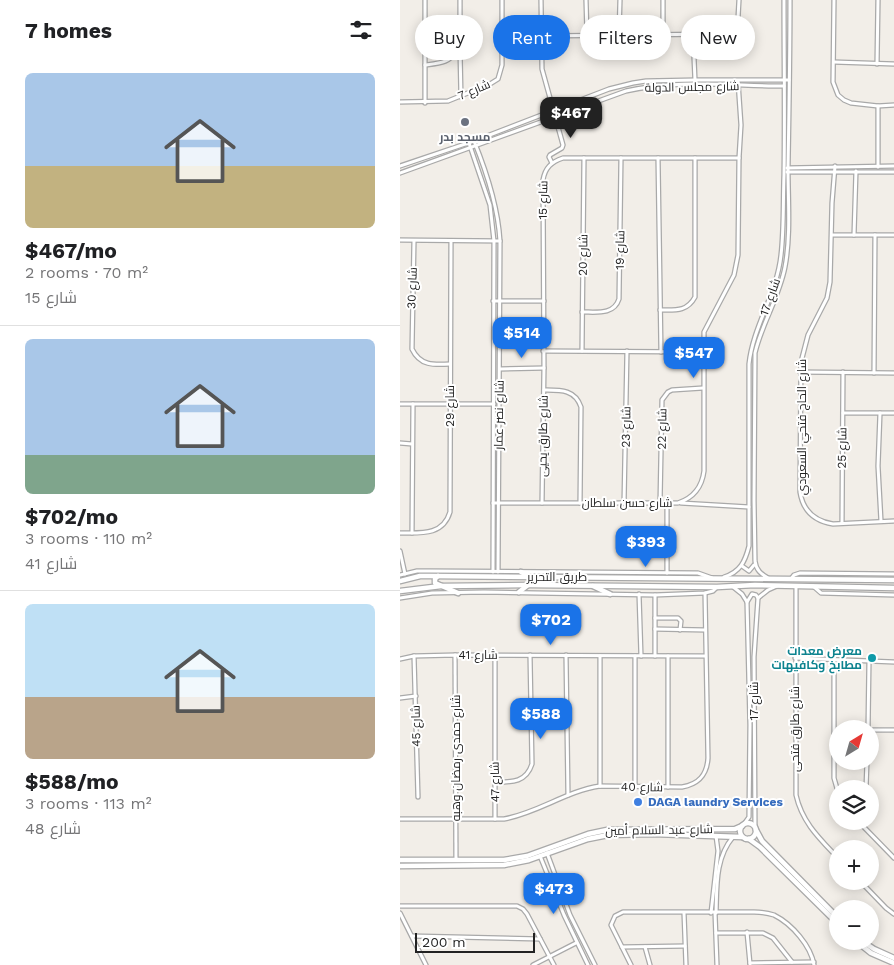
<!DOCTYPE html>
<html lang="en">
<head>
<meta charset="utf-8">
<style>
	body { margin:0; font-family:"Work Sans",Cairo,sans-serif; background:#f6f6f6; color:#202124; height:100vh; display:flex; flex-direction:column; font-size:19px; white-space:nowrap }
	* { box-sizing:border-box; margin:0 }
	p { font-size:16px; color:#757577 }
	.icon { flex:none; width:28px; height:28px; fill:none; stroke:currentColor; stroke-width:2; stroke-linecap:round; stroke-linejoin:round }
	.map { position:relative; flex:1; overflow:hidden }
	.panel { display:flex; flex-direction:column; background:#fff; width:400px }
	.panel>* { flex:none }
	.banner { position:absolute; left:15px; top:15px; width:404px; height:45px; display:flex; gap:10px }
	.needle { width:32px; rotate:37deg }
	.tools { position:absolute; left:429px; top:720px; display:grid; gap:10px }
	.tools a { display:grid; place-items:center; width:50px; height:50px; border-radius:50%; background:#fff; box-shadow:0 2px 12px #0003; font-size:25px }
	.scale { position:absolute; left:15px; bottom:12px; width:120px; box-sizing:border-box; padding-left:5px; border:2px solid #222; border-top:0; font-size:14px; line-height:18px; white-space:nowrap; color:#222; -webkit-text-stroke:4px #fff; paint-order:stroke }
	.price { position:absolute; translate:-50% -42px; padding:0 11px; border-radius:10px; background:#1a73e8; color:#fff; font-size:16px; line-height:32px; filter:drop-shadow(0 1px 2px #0008) }
	.price::after { content:''; position:absolute; left:50%; top:30px; width:15px; height:11px; margin-left:-8px; background:inherit; clip-path:polygon(0 0,100% 0,50% 100%) }
	.price.active { background:#222; color:#fff }
	ul { padding:0; list-style:none }
	li { display:grid; align-content:center; gap:10px; height:265px; padding:0 25px }
	li+li { border-top:1px solid #e0e0e0 }
	li span { display:grid; place-items:center; height:155px; border-radius:8px; color:#555 }
	li>.icon { margin-inline-start:auto }
	span .icon { width:90px; height:90px; fill:#fffc; stroke-width:1 }
	li b { font-size:21px }
	h2 { display:flex; justify-content:space-between; align-items:center; height:60px; padding:0 25px; font-size:21px }
	.chip { padding:0 18px; border-radius:22px; background:#fff; box-shadow:0 2px 12px #0003; font-size:18px; line-height:45px }
	.chip.active { background:#1a73e8; color:#fff }
	main { display:flex; flex:1; min-height:0 }
	.map>svg:first-child { display:block }
</style>
</head>
<body>
<main>
<section class="panel">
<h2>7 homes<svg class="icon" aria-label="filters" viewBox="0 0 24 24"><path d="M4 7h16M4 17h16"/><circle cx="9" cy="7" r="2"/><circle cx="15" cy="17" r="2"/></svg></h2>
<ul>
<li><span style="background:linear-gradient(#a9c7e8 60%,#c2b280 0)"><svg class="icon" aria-label="home" viewBox="0 0 24 24"><path d="M3 11l9-7 9 7M6 9v11h12V9"/></svg></span><div><b>$467/mo</b><p>2 rooms · 70 m²</p><p>شارع 15</p></div></li>
<li><span style="background:linear-gradient(#a9c7e8 75%,#7fa58c 0)"><svg class="icon" aria-label="home" viewBox="0 0 24 24"><path d="M3 11l9-7 9 7M6 9v11h12V9"/></svg></span><div><b>$702/mo</b><p>3 rooms · 110 m²</p><p>شارع 41</p></div></li>
<li><span style="background:linear-gradient(#bfe0f5 60%,#b9a48a 0)"><svg class="icon" aria-label="home" viewBox="0 0 24 24"><path d="M3 11l9-7 9 7M6 9v11h12V9"/></svg></span><div><b>$588/mo</b><p>3 rooms · 113 m²</p><p>شارع 48</p></div></li>
</ul>
</section>
<div class="map">
<svg width="494" height="965" viewBox="0 0 494 965">
	<rect width="100%" height="100%" fill="#f2eee8"/>
	<g fill="none" stroke-linecap="round" stroke-linejoin="round">
		<defs>
			<g id="minor">
				<polyline points="25,0 25,103"/>
				<polyline points="141,0 142,69 163,145 162,148 150,155 149,157 152,163"/>
				<polyline points="186,0 187,35"/>
				<polyline points="263,0 263,35"/>
				<polyline points="434,0 433,82 438,95 444,100 451,103 478,106 494,105"/>
				<polyline points="219,35 220,0"/>
				<polyline points="293,35 295,80"/>
				<polyline points="141,36 320,34 331,31 338,18 339,0"/>
				<polyline points="60,50 61,97"/>
				<polyline points="434,62 494,64"/>
				<polyline points="477,64 478,0"/>
				<path d="M 25,65 C 42,63 48,63 60,49 L 60,0"/>
				<polyline points="0,102 48,101 90,84 98,79 102,65 102,0"/>
				<path d="M 74,141 C 87,173 98,206 100,241 L 98,572"/>
				<polyline points="69,143 90,205 94,241 93,572"/>
				<polyline points="258,158 261,352"/>
				<polyline points="0,166 74,141 209,89 233,83 246,81 295,80 389,80"/>
				<path d="M 435,166 L 432,203 L 430,282 L 427,298 L 408,335 L 401,362 L 400,492 C 403,511 414,521 433,524 L 494,521"/>
				<polyline points="478,167 478,106"/>
				<polyline points="387,168 494,166"/>
				<polyline points="387,172 494,172"/>
				<path d="M 0,173 L 226,91 C 277,79 333,86 384,86"/>
				<polyline points="432,235 494,235"/>
				<polyline points="454,235 456,171"/>
				<polyline points="0,240 100,241"/>
				<path d="M 14,241 L 12,349 C 20,366 34,365 50,364"/>
				<polyline points="93,301 144,301"/>
				<path d="M 260,310 C 275,310 287,312 295,297 L 295,158"/>
				<path d="M 182,312 C 197,312 214,315 219,299 L 221,158"/>
				<polyline points="143,351 303,352"/>
				<polyline points="182,351 184,158"/>
				<polyline points="100,369 144,368"/>
				<polyline points="400,372 494,373"/>
				<polyline points="474,373 475,235"/>
				<path d="M 144,390 C 160,390 175,389 181,407 L 180,503"/>
				<polyline points="0,404 94,404"/>
				<polyline points="443,413 494,413"/>
				<polyline points="480,413 478,466 481,521"/>
				<polyline points="0,443 12,444"/>
				<path d="M 93,503 L 278,503 C 293,498 302,487 304,471 L 304,332 L 334,275 L 338,255 L 339,158 L 341,125 L 338,81"/>
				<path d="M 142,503 L 144,368 L 143,180 C 145,168 151,162 163,158 L 339,158"/>
				<polyline points="224,503 227,351"/>
				<polyline points="260,503 262,400 268,392 272,390 303,388"/>
				<polyline points="267,503 267,573"/>
				<polyline points="281,503 349,507"/>
				<polyline points="442,523 443,372"/>
				<path d="M 0,533 C 20,533 43,536 50,512 L 51,241"/>
				<polyline points="12,533 13,404"/>
				<polyline points="0,551 5,574"/>
				<polyline points="342,566 349,571 354,565"/>
				<polyline points="0,575 17,571 30,571 298,573 312,578"/>
				<path d="M 324,577 C 340,572 345,562 349,546 L 349,364 C 353,326 377,294 381,255 C 384,229 383,202 384,175 C 385,117 384,58 384,0"/>
				<path d="M 368,578 C 361,574 356,570 355,561 L 354,500 L 355,353 C 362,323 379,298 385,267 C 391,235 388,201 388,168 C 389,112 390,56 390,0"/>
				<polyline points="391,579 394,575 400,573 494,574"/>
				<polyline points="332,586 342,594 347,602 350,725 349,817 344,824"/>
				<path d="M 396,586 L 396,795 C 402,822 419,838 438,858"/>
				<polyline points="413,586 421,593 494,595"/>
				<polyline points="239,594 241,656"/>
				<polyline points="255,595 255,656"/>
				<polyline points="0,598 32,593 84,592 255,595 305,593 313,591 317,587"/>
				<polyline points="347,602 352,594 356,595 358,598"/>
				<polyline points="255,618 278,618 281,621 280,630"/>
				<polyline points="255,629 305,630"/>
				<polyline points="55,655 56,860"/>
				<polyline points="95,655 95,819"/>
				<polyline points="166,655 168,795"/>
				<polyline points="14,656 18,797"/>
				<polyline points="200,656 200,786"/>
				<polyline points="235,656 235,786"/>
				<polyline points="268,656 268,787"/>
				<polyline points="395,658 494,662"/>
				<polyline points="0,659 14,656 55,655 305,656"/>
				<polyline points="434,660 434,778 438,792"/>
				<polyline points="0,698 16,696"/>
				<polyline points="468,729 469,661"/>
				<polyline points="470,730 494,730"/>
				<path d="M 95,782 C 111,782 126,783 132,764 L 130,655"/>
				<polyline points="466,789 467,761"/>
				<path d="M 0,819 L 104,819 C 138,813 166,791 200,786 L 282,787 C 299,784 307,775 308,758 L 305,593"/>
				<polyline points="458,821 494,858"/>
				<polyline points="355,827 354,657 358,598 368,590 377,586"/>
				<polyline points="147,853 170,915 195,965"/>
				<polyline points="140,856 164,915 188,965"/>
				<polyline points="460,881 486,908 494,914"/>
				<polyline points="0,906 117,906 123,909 127,914 154,965"/>
				<polyline points="0,913 26,965"/>
				<polyline points="284,913 286,965"/>
				<polyline points="311,913 318,851 316,836"/>
				<polyline points="315,913 317,965"/>
				<path d="M 316,913 C 317,887 315,858 333,837"/>
				<polyline points="347,932 350,964"/>
				<polyline points="316,933 363,933 373,938 392,962"/>
				<polyline points="12,936 140,939"/>
				<polyline points="222,947 285,946"/>
				<polyline points="245,947 250,965"/>
				<polyline points="350,963 414,962"/>
				<polyline points="133,965 176,943"/>
				<path d="M 231,965 L 211,925 L 215,916 L 223,912 L 354,912 C 361,912 368,913 374,915 C 392,924 411,946 414,965"/>
			</g>
			<g id="tertiary">
				<polyline points="121,572 129,576"/>
				<polyline points="38,576 35,579 35,583 58,593"/>
				<polyline points="0,581 20,576 30,576 494,580"/>
				<polyline points="193,586 210,594"/>
				<polyline points="0,591 41,586 128,585 317,587 355,585 494,588"/>
				<polyline points="119,592 128,585"/>
				<circle cx="348" cy="831" r="8"/>
				<polyline points="356,830 362,841 438,918"/>
				<polyline points="349,839 360,847 438,924"/>
				<polyline points="0,860 104,860 127,856 188,834 207,830 335,829 342,826"/>
				<polyline points="0,866 104,865 129,860 188,839 208,835 253,834 342,837"/>
				<polyline points="456,941 471,953 494,963"/>
				<polyline points="462,941 474,949 494,958"/>
			</g>
		</defs>
		<use href="#minor" stroke="#a9a9a9" stroke-width="5.5"/>
		<use href="#tertiary" stroke="#a9a9a9" stroke-width="7"/>
		<use href="#minor" stroke="#fff" stroke-width="3"/>
		<use href="#tertiary" stroke="#fff" stroke-width="4.5"/>
	</g>
	<circle fill="#6b7280" stroke="#fff" stroke-width="2" cx="65" cy="122" r="5"/>
	<circle fill="#0f9aa8" stroke="#fff" stroke-width="2" cx="472" cy="658" r="5"/>
	<circle fill="#3f7fe0" stroke="#fff" stroke-width="2" cx="238" cy="802" r="5"/>
	<g text-anchor="middle" stroke-width="4" stroke-linejoin="round" paint-order="stroke">
		<g font-size="12" fill="#222" stroke="#fff">
			<text transform="translate(292 87) rotate(-1)" y="4">شارع مجلس الدولة</text>
			<text transform="translate(74 90) rotate(-23)" y="4">شارع 7</text>
			<text transform="translate(143 200) rotate(-89)" y="4">شارع 15</text>
			<text transform="translate(220 250) rotate(-89)" y="4">شارع 19</text>
			<text transform="translate(183 255) rotate(-89)" y="4">شارع 20</text>
			<text transform="translate(12 288) rotate(-88)" y="4">شارع 30</text>
			<text transform="translate(370 297) rotate(-70)" y="4">شارع 17</text>
			<text transform="translate(50 406) rotate(-90)" y="4">شارع 29</text>
			<text transform="translate(99 415) rotate(-89)" y="4">شارع نصر عمار</text>
			<text transform="translate(226 427) rotate(-89)" y="4">شارع 23</text>
			<text transform="translate(402 427) rotate(-90)" y="4">شارع الحاج فتحي السعودي</text>
			<text transform="translate(262 429) rotate(-89)" y="4">شارع 22</text>
			<text transform="translate(143 436) rotate(-89)" y="4">شارع طارق يحيى</text>
			<text transform="translate(442 448) rotate(-89)" y="4">شارع 25</text>
			<text x="227" y="507">شارع حسن سلطان</text>
			<text x="157" y="581">طريق التحرير</text>
			<text x="78" y="659">شارع 41</text>
			<text transform="translate(354 701) rotate(-90)" y="4">شارع 17</text>
			<text transform="translate(16 726) rotate(-91)" y="4">شارع 45</text>
			<text transform="translate(395 729) rotate(-90)" y="4">شارع طارق فتحى</text>
			<text transform="translate(56 758) rotate(-90)" y="4">شارع حمدى رمضان وهبه</text>
			<text transform="translate(95 782) rotate(-91)" y="4">شارع 47</text>
			<text transform="translate(242 787) rotate(1)" y="4">شارع 40</text>
			<text transform="translate(259 830) rotate(-1)" y="4">شارع عبد السلام أمين</text>
		</g>
		<g font-size="12" font-weight="bold" fill="#5b616d" stroke="#fff">
			<text x="65" y="141">مسجد بدر</text>
		</g>
		<g font-size="12" font-weight="bold" fill="#0d838f" stroke="#fff" text-anchor="end">
			<text x="462" y="655">معرض معدات<tspan x="462" dy="14">مطابخ وكافيهات</tspan></text>
		</g>
		<g font-size="12" font-weight="bold" fill="#366cbe" stroke="#fff" text-anchor="start">
			<text x="248" y="806">DAGA laundry Services</text>
		</g>
	</g>
</svg>
<div class="tools">
<a><svg class="needle" viewBox="-14 -14 28 28"><path d="M0-13l5 13h-10z" fill="#e53935"/><path d="M0 13l5-13h-10z" fill="#757577"/></svg></a>
<a><svg class="icon" aria-label="layers" viewBox="0 0 24 24"><path d="M12 4l9 5-9 5-9-5zM3 14l9 5 9-5"/></svg></a>
<a>+</a>
<a>−</a>
</div>
<div class="scale">200 m</div>
<b class="price active" style="left:171px;top:139px">$467</b>
<b class="price" style="left:122px;top:359px">$514</b>
<b class="price" style="left:294px;top:379px">$547</b>
<b class="price" style="left:246px;top:568px">$393</b>
<b class="price" style="left:151px;top:646px">$702</b>
<b class="price" style="left:141px;top:740px">$588</b>
<b class="price" style="left:154px;top:915px">$473</b>
<div class="banner">
<a class="chip">Buy</a>
<a class="chip active">Rent</a>
<a class="chip">Filters</a>
<a class="chip">New</a>
</div>
</div>
</main>
</body>
</html>
